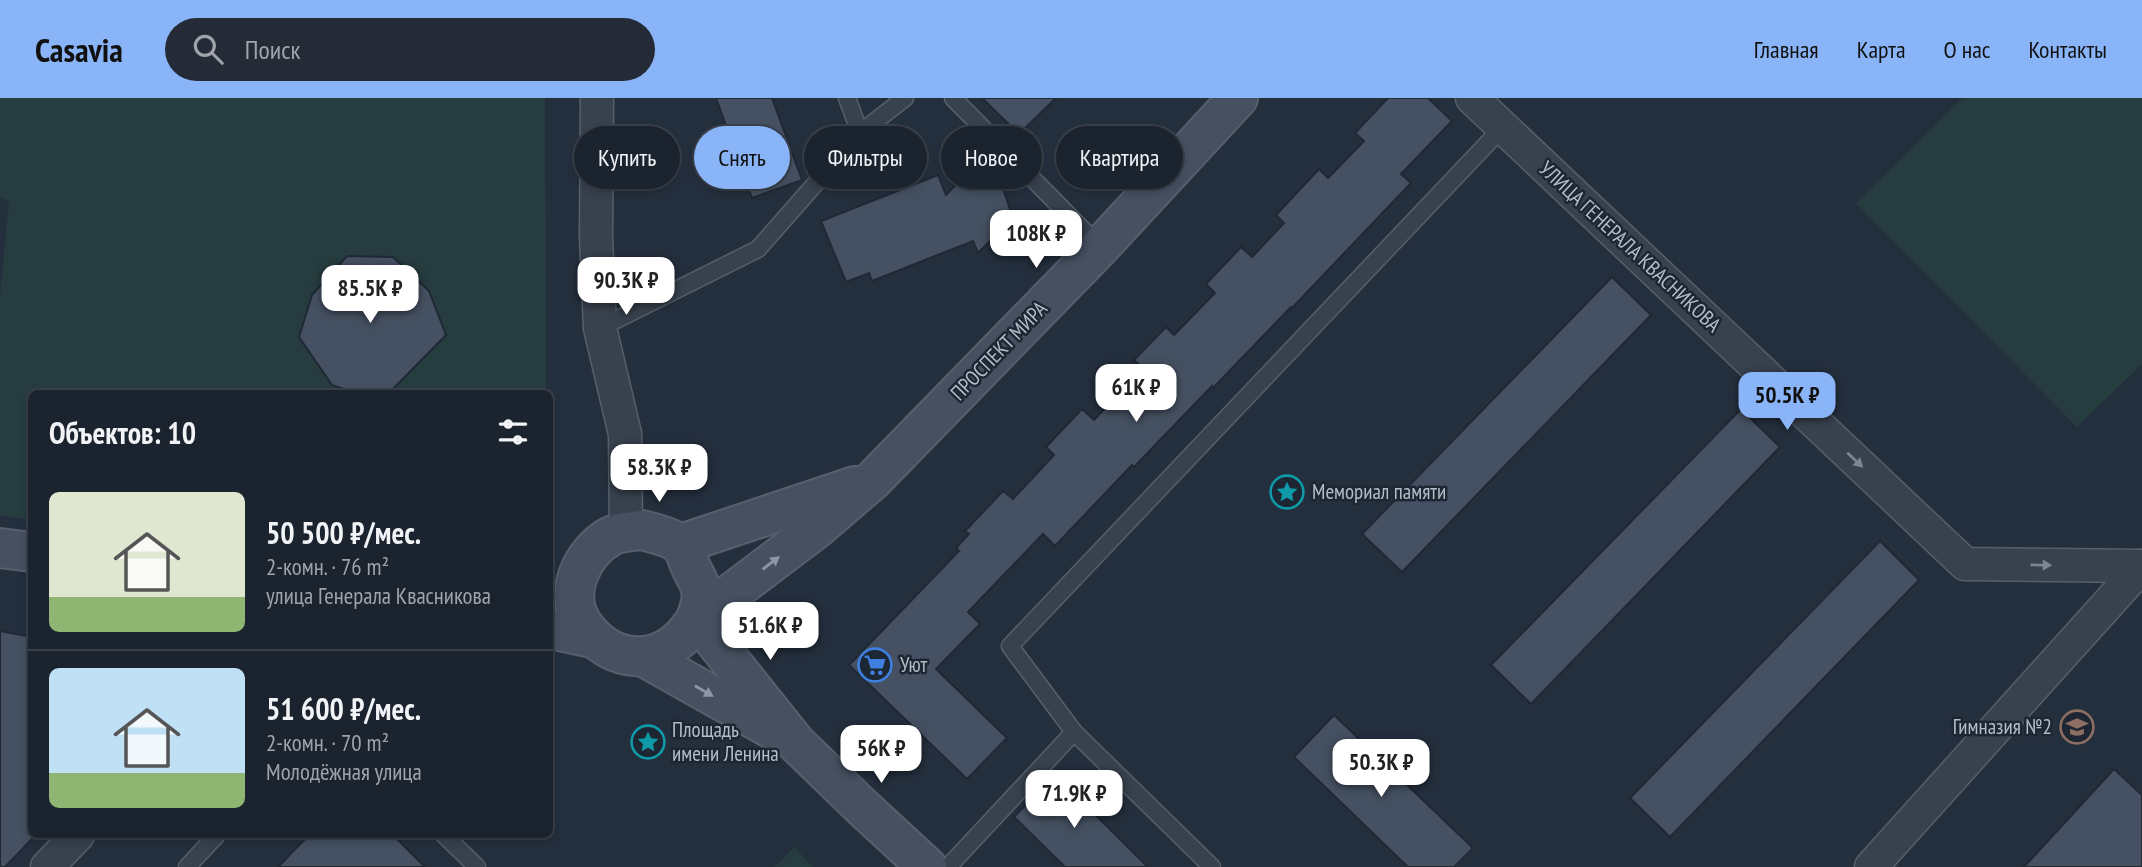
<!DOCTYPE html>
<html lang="ru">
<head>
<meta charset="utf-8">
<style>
	body { margin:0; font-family:"PT Sans Narrow",sans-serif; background:#242b36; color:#f1f3f6; height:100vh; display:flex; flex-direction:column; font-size:26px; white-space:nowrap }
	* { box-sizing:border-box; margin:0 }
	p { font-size:23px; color:#a0a4aa }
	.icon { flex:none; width:38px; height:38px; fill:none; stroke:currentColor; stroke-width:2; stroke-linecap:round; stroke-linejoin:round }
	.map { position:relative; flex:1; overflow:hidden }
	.panel { position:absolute; left:28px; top:292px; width:525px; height:448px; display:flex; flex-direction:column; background:#1b232e; border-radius:10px; box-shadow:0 4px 10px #0003,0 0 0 2px #39404a }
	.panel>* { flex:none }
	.guide { position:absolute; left:574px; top:28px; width:665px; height:63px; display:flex; gap:14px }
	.price { position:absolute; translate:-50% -60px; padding:0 16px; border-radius:14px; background:#fff; color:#222; font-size:23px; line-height:46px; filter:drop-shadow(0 2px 4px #0008) }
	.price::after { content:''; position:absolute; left:50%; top:42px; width:21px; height:16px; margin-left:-10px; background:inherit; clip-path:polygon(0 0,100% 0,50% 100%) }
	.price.current { background:#8ab4f8; color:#111 }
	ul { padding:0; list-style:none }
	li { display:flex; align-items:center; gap:21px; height:175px; padding:0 21px }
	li+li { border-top:2px solid #39404a }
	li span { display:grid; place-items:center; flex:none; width:196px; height:140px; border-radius:10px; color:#555 }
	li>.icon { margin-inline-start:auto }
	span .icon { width:84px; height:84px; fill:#fffc; stroke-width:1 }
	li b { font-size:30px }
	h2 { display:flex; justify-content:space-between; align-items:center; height:84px; padding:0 21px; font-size:30px }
	.tag { padding:0 24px; border-radius:32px; background:#1b232e; box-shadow:0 4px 10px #0003,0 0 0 2px #39404a; font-size:24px; line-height:63px }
	.tag.current { background:#8ab4f8; color:#111 }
	header { display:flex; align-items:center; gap:42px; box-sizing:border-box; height:98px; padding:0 35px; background:#8ab4f8; color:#111 }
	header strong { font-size:33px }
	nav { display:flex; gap:38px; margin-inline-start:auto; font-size:24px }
	.search { width:490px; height:63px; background:#242b36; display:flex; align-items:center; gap:18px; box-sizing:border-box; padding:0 24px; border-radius:38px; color:#a0a4aa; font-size:26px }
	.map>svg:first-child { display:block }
</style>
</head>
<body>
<header>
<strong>Casavia</strong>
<div class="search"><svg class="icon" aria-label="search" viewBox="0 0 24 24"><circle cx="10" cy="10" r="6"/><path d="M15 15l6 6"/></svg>Поиск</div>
<nav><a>Главная</a><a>Карта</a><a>О нас</a><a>Контакты</a></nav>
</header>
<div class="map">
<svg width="2142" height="769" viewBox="0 0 2142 769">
	<rect width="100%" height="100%" fill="#242f3e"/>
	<g fill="#263c3f">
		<polygon points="0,0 545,0 546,296 32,296 31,422 0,417 0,198 9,104 0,98"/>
		<polygon points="1963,0 2142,0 2142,266 2077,329 1856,105"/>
		<polygon points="794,749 813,769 775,769"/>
	</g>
	<g fill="#455162" stroke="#1f2835" stroke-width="2">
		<polygon points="716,0 772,0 802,82 752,100"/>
		<polygon points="982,0 1056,0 1019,36"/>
		<polygon points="1388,0 1428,0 1452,23 1401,76 1411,85 1292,210 1291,209 1213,290 1212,288 1134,369 1132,367 1055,448 1043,436 968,514 980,526 936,571 1007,640 967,681 849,567 959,453 956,450 969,436 965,433 1003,393 1013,401 1054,357 1046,349 1082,311 1094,322 1143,270 1134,262 1166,229 1174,237 1215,195 1206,186 1241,149 1252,159 1284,125 1276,117 1319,71 1328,80 1364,43 1355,35"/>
		<polygon points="990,52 1013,120 978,155 973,143 872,183 869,175 846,184 821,123 938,77 946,97"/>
		<polygon points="347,158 393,159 429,193 446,237 388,296 358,296 332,287 299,239 312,197"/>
		<polygon points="1612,179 1651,217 1402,474 1362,436"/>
		<polygon points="1741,311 1780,349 1531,606 1491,567"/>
		<polygon points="1880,443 1919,482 1670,739 1630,700"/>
		<polygon points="0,533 32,539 32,741 5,769 0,769"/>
		<polygon points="1334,617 1473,750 1454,769 1408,769 1294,659"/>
		<polygon points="2114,671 2142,697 2142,769 2024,769"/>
		<polygon points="1055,677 1148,769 1065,769 1014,719"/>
		<polygon points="309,737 393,737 425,769 278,769"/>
	</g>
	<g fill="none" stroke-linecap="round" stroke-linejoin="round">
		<defs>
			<g id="lane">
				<polyline points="847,0 860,35"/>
				<polyline points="953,0 1100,149"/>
				<polyline points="600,230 758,151 860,35 905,0"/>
				<polyline points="444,737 477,769"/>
				<polyline points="187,769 217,737"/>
				<polyline points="948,769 1074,634"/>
				<polyline points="1212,769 1074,634 1010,548 1503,29"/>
			</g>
			<g id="street">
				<polyline points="597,0 596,139 600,230 625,336 626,435"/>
				<polyline points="1472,0 1965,466 2142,468"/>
				<polyline points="47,769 78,737"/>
				<polyline points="1871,769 2142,468"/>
			</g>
			<g id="secondary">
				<path d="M 642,432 C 654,435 667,438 677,444 C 684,449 687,460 690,467 C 693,475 700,484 701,492 C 703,502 698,519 692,527 C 662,570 611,568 582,525 C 563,495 582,454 611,438 C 619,434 633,433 642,432 Z"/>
				<polyline points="681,446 855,388"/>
				<polyline points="0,450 32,454"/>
				<polyline points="697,521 816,431 873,382 1100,149 1238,0"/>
				<polyline points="697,521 796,645 860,707 927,769"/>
				<polyline points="550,531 592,540"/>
				<polyline points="644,559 779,635"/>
			</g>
		</defs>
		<use href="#lane" stroke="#565f6c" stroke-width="19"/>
		<use href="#street" stroke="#565f6c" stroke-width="35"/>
		<use href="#secondary" stroke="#565f6c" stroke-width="42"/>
		<use href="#lane" stroke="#38414e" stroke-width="16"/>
		<use href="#street" stroke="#38414e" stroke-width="32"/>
		<use href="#secondary" stroke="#465061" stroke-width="38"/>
	</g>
	<defs><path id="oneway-solid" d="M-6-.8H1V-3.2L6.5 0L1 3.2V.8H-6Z" transform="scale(1.75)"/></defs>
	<g fill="#7c8592">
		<use href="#oneway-solid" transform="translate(1855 362) rotate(43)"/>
		<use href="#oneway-solid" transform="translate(2041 467) rotate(1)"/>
	</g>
	<g fill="#8e96a5">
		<use href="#oneway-solid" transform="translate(771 465) rotate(-37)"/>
		<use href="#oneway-solid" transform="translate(704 593) rotate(30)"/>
	</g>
	<defs>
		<symbol id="sight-ring" viewBox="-11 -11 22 22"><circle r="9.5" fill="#1d2633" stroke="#0f9aa8" stroke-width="1.5"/><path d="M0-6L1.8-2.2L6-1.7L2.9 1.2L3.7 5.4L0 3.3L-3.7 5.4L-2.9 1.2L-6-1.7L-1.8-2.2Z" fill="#0f9aa8"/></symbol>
		<symbol id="supermarket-ring" viewBox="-11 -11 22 22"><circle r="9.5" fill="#1d2633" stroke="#3f7fe0" stroke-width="1.5"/><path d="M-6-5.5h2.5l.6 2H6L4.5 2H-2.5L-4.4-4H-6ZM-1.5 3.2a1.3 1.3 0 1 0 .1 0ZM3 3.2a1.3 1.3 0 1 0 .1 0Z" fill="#3f7fe0"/></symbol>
		<symbol id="school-ring" viewBox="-11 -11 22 22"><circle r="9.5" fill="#1d2633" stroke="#8d6e63" stroke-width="1.5"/><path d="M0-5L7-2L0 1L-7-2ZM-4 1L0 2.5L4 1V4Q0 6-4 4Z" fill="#8d6e63"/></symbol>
	</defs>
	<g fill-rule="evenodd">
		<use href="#sight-ring" x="1268" y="375" width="38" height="38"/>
		<use href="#supermarket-ring" x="856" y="548" width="38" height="38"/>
		<use href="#school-ring" x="2058" y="610" width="38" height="38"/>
		<use href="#sight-ring" x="629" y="625" width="38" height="38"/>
	</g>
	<g text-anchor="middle" stroke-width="5" stroke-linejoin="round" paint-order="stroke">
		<g font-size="21" fill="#b4bcc9" stroke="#1d2633">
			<text transform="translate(1630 149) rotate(43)" y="7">УЛИЦА ГЕНЕРАЛА КВАСНИКОВА</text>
			<text transform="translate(999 253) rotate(-46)" y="7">ПРОСПЕКТ МИРА</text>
		</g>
		<g font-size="21" fill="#b4bcc9" stroke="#1d2633" text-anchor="start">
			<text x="1312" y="401">Мемориал памяти</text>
			<text x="900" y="574">Уют</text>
			<text x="2052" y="636" text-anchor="end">Гимназия №2</text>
			<text x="672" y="639">Площадь<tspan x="672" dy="24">имени Ленина</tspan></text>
		</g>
	</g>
</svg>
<b class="price" style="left:1036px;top:172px">108K ₽</b>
<b class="price" style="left:626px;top:219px">90.3K ₽</b>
<b class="price" style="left:370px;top:227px">85.5K ₽</b>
<b class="price" style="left:1136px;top:326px">61K ₽</b>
<b class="price current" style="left:1787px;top:334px">50.5K ₽</b>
<b class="price" style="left:659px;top:406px">58.3K ₽</b>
<b class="price" style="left:770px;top:564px">51.6K ₽</b>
<b class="price" style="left:881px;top:687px">56K ₽</b>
<b class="price" style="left:1381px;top:701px">50.3K ₽</b>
<b class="price" style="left:1074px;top:732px">71.9K ₽</b>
<div class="guide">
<a class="tag">Купить</a>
<a class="tag current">Снять</a>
<a class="tag">Фильтры</a>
<a class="tag">Новое</a>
<a class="tag">Квартира</a>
</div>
<section class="panel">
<h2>Объектов: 10<svg class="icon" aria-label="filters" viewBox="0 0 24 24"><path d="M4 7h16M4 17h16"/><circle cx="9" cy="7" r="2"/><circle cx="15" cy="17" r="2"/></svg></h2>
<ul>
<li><span style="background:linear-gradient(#dfe7d0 75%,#8fb573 0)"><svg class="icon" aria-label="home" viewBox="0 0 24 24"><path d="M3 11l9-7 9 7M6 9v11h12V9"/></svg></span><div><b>50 500 ₽/мес.</b><p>2-комн. · 76 m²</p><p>улица Генерала Квасникова</p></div></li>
<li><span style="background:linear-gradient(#bfe0f5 75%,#8fb573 0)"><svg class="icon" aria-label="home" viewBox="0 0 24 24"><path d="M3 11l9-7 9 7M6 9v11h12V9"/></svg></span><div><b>51 600 ₽/мес.</b><p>2-комн. · 70 m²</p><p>Молодёжная улица</p></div></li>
</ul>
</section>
</div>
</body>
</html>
